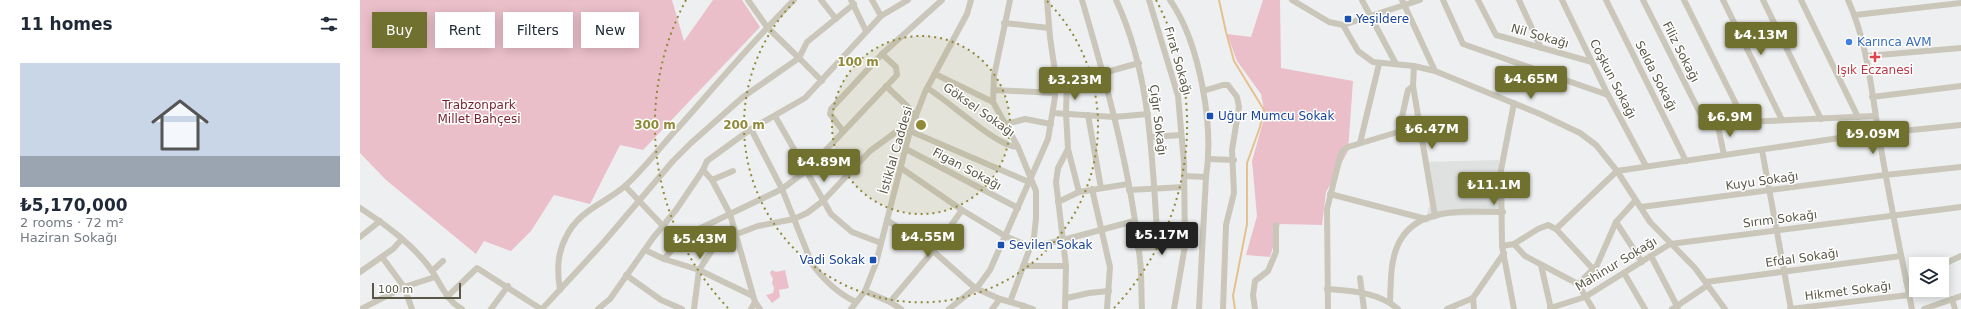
<!DOCTYPE html>
<html lang="en">
<head>
<meta charset="utf-8">
<style>
	body { margin:0; font-family:"DejaVu Sans",sans-serif; background:#f6f6f7; color:#1f2937; height:100vh; display:flex; flex-direction:column; font-size:15px; white-space:nowrap }
	* { box-sizing:border-box; margin:0 }
	p { font-size:13px; color:#747a83 }
	.icon { flex:none; width:22px; height:22px; fill:none; stroke:currentColor; stroke-width:2; stroke-linecap:round; stroke-linejoin:round }
	.map { position:relative; flex:1; overflow:hidden }
	.drawer { display:flex; flex-direction:column; background:#fff; width:360px }
	.drawer>* { flex:none }
	.top-card { position:absolute; left:12px; top:12px; width:380px; height:36px; display:flex; gap:8px }
	.tools { position:absolute; left:1549px; top:257px; display:grid; gap:8px }
	.tools a { display:grid; place-items:center; width:40px; height:40px; border-radius:0px; background:#fff; box-shadow:0 2px 10px #0003; font-size:20px }
	.scale { position:absolute; left:12px; bottom:10px; width:89px; box-sizing:border-box; padding-left:4px; border:2px solid #5a5747; border-top:0; font-size:11px; line-height:14px; white-space:nowrap; color:#5a5747; -webkit-text-stroke:3px #fff; paint-order:stroke }
	.price { position:absolute; translate:-50% -34px; padding:0 9px; border-radius:4px; background:#70702f; color:#fff; font-size:13px; line-height:26px; filter:drop-shadow(0 1px 2px #0008) }
	.price::after { content:''; position:absolute; left:50%; top:24px; width:12px; height:9px; margin-left:-6px; background:inherit; clip-path:polygon(0 0,100% 0,50% 100%) }
	.price.current { background:#222; color:#fff }
	ul { padding:0; list-style:none }
	li { display:grid; align-content:center; gap:8px; height:212px; padding:0 20px }
	li span { display:grid; place-items:center; height:124px; border-radius:0px; color:#555 }
	li>.icon { margin-inline-start:auto }
	span .icon { width:72px; height:72px; fill:#fffc; stroke-width:1 }
	li b { font-size:17px }
	h2 { display:flex; justify-content:space-between; align-items:center; height:48px; padding:0 20px; font-size:17px }
	.tag { padding:0 14px; border-radius:0px; background:#fff; box-shadow:0 2px 10px #0003; font-size:14px; line-height:36px }
	.tag.current { background:#70702f; color:#fff }
	main { display:flex; flex:1; min-height:0 }
	.map>svg:first-child { display:block }
</style>
</head>
<body>
<main>
<section class="drawer">
<h2>11 homes<svg class="icon" aria-label="filters" viewBox="0 0 24 24"><path d="M4 7h16M4 17h16"/><circle cx="9" cy="7" r="2"/><circle cx="15" cy="17" r="2"/></svg></h2>
<ul>
<li><span style="background:linear-gradient(#c9d6e8 75%,#9aa5b1 0)"><svg class="icon" aria-label="home" viewBox="0 0 24 24"><path d="M3 11l9-7 9 7M6 9v11h12V9"/></svg></span><div><b>₺5,170,000</b><p>2 rooms · 72 m²</p><p>Haziran Sokağı</p></div></li>
</ul>
</section>
<div class="map">
<svg width="1601" height="309" viewBox="0 0 1601 309">
	<rect width="100%" height="100%" fill="#eeeff0"/>
	<polygon fill="#dfe1e1" points="1139,160 1140,215 1085,216 1065,223 1070,203 1064,162"/>
	<g fill="#ebbfca">
		<polygon points="0,0 312,0 324,41 353,0 382,0 400,27 283,150 260,145 230,204 194,195 171,231 151,251 124,241 116,254 26,180 0,153"/>
		<polygon points="903,0 920,0 921,68 993,81 988,151 966,192 962,225 920,224 910,257 886,255 897,216 892,161 905,115 901,94 877,61 867,34 891,37"/>
		<polygon points="412,270 416,272 425,270 429,288 419,290 420,297 412,303 406,295 413,293 414,288 412,283 413,279 410,273"/>
	</g>
	<g fill="none" stroke-linecap="round" stroke-linejoin="round">
		<polyline stroke="#e5c18f" stroke-width="2" points="859,0 866,32 874,61 904,110 900,127 887,163 887,224 873,296 875,309"/>
		<g stroke="#cac7ba" stroke-width="6">
			<polyline points="461,0 476,19"/>
			<polyline points="491,0 506,31"/>
			<polyline points="512,0 521,16"/>
			<polyline points="650,0 634,76 633,102 658,147 676,191 676,218 674,237 650,302"/>
			<path d="M 722,0 C 747,85 771,172 780,260 C 782,276 781,293 782,309"/>
			<path d="M 756,0 C 792,77 792,163 798,247"/>
			<polyline points="789,0 818,96 824,163 825,246 814,309"/>
			<path d="M 810,0 C 840,43 854,126 846,177 L 839,309"/>
			<polyline points="932,0 969,22 983,25 1060,0"/>
			<polyline points="1002,0 1036,64"/>
			<polyline points="1042,0 1075,71"/>
			<polyline points="1083,0 1103,44 1248,95"/>
			<polyline points="1118,0 1136,35 1232,62"/>
			<polyline points="1159,0 1181,48"/>
			<polyline points="1202,0 1248,95 1286,166"/>
			<polyline points="1246,0 1326,161"/>
			<polyline points="1283,0 1344,121 1361,126 1385,122 1515,116"/>
			<polyline points="1324,0 1385,122"/>
			<polyline points="1363,0 1422,120"/>
			<polyline points="1403,0 1461,119"/>
			<polyline points="1441,0 1498,117"/>
			<path d="M 1488,0 C 1509,46 1512,98 1521,148 C 1530,202 1541,255 1552,309"/>
			<polyline points="1495,15 1601,3"/>
			<polyline points="644,23 689,28"/>
			<polyline points="983,25 998,51 1013,62 1054,66 1075,71 1180,114 1220,133 1236,145 1257,171 1290,222 1335,268 1365,309"/>
			<polyline points="1507,56 1601,48"/>
			<polyline points="575,74 633,102"/>
			<polyline points="707,79 743,73 779,63"/>
			<polyline points="462,81 439,58 447,42 494,4"/>
			<polyline points="695,81 707,79 706,113 708,149"/>
			<polyline points="526,86 546,105 556,117"/>
			<polyline points="1053,86 1075,216"/>
			<path d="M 567,88 C 588,100 637,147 658,147"/>
			<polyline points="634,90 695,93"/>
			<polyline points="843,91 863,85 868,85 877,97 879,107 872,150 874,193 866,225 863,309"/>
			<polyline points="1512,97 1601,86"/>
			<polyline points="1154,103 1141,170 1142,246 1154,309"/>
			<polyline points="693,113 754,117 788,114"/>
			<polyline points="728,115 741,188"/>
			<polyline points="415,116 471,214 492,232 521,243"/>
			<polyline points="646,124 665,119 691,124"/>
			<polyline points="1358,126 1364,155"/>
			<path d="M 391,129 L 422,189 L 452,264 C 463,279 479,294 496,302"/>
			<polyline points="1039,130 1048,90 1053,86 1054,66"/>
			<polyline points="483,131 470,114 471,109 522,54 582,0"/>
			<polyline points="790,137 821,135"/>
			<polyline points="1000,143 1019,64"/>
			<polyline points="546,149 658,208"/>
			<polyline points="1402,150 1431,309"/>
			<polyline points="849,159 874,160"/>
			<polyline points="541,168 602,210"/>
			<polyline points="343,170 352,180 370,214 395,302"/>
			<polyline points="824,176 846,177"/>
			<polyline points="352,180 373,171"/>
			<polyline points="265,186 303,226"/>
			<polyline points="732,189 750,267 747,309"/>
			<polyline points="769,190 824,187"/>
			<polyline points="970,194 1066,219"/>
			<polyline points="698,202 719,192"/>
			<polyline points="1281,207 1525,175 1601,167"/>
			<path d="M 0,208 C 26,225 54,245 72,271 C 82,286 86,300 102,309"/>
			<polyline points="527,220 573,251 615,288 640,299"/>
			<polyline points="1256,222 1282,262"/>
			<polyline points="0,237 20,221"/>
			<polyline points="1154,244 1178,229 1188,225 1196,229"/>
			<polyline points="1142,246 1154,244 1165,256 1218,284 1237,265 1256,222 1275,201"/>
			<polyline points="778,248 825,246"/>
			<polyline points="285,250 304,259 339,270 334,309"/>
			<polyline points="1291,256 1317,306 1312,309"/>
			<polyline points="304,259 324,236 422,189 447,170 537,75 536,67 522,54"/>
			<polyline points="1181,265 1191,309"/>
			<polyline points="1582,265 1601,256"/>
			<polyline points="663,266 706,266"/>
			<polyline points="1233,269 1196,229 1257,171 1493,136 1601,125"/>
			<polyline points="72,271 83,261"/>
			<polyline points="0,272 33,249 42,239"/>
			<polyline points="1264,273 1285,309"/>
			<polyline points="266,275 301,300 322,309"/>
			<polyline points="1000,278 1004,309"/>
			<polyline points="1546,281 1556,277"/>
			<polyline points="1346,282 1541,256"/>
			<polyline points="1218,284 1233,309"/>
			<path d="M 967,289 C 993,291 1018,292 1038,309"/>
			<path d="M 200,290 C 197,271 197,254 206,237 C 219,210 244,204 265,186 C 284,169 300,147 318,128 C 356,85 393,41 434,0"/>
			<polyline points="505,291 530,302 541,309"/>
			<polyline points="393,296 339,270 353,249 377,234 398,226 434,219 447,213 463,201 510,151 536,132 550,131 669,182"/>
			<polyline points="87,297 117,268 181,309"/>
			<polyline points="707,298 729,293 749,291"/>
			<polyline points="1113,298 1114,309"/>
			<polyline points="1592,299 1595,309"/>
			<path d="M 1030,301 C 1031,284 1030,264 1037,247 C 1054,205 1106,212 1143,212"/>
			<polyline points="530,302 573,251 602,210 645,236 671,247 703,240 774,221"/>
			<polyline points="664,306 673,309"/>
			<polyline points="1190,308 1225,297 1310,244 1601,207"/>
			<polyline points="1,309 44,287 22,257"/>
			<polyline points="52,309 44,287 75,277"/>
			<polyline points="131,309 148,286"/>
			<polyline points="182,309 243,243 313,161 331,143 383,97 439,58 407,27 388,0"/>
			<polyline points="238,309 250,299 293,238 316,210 343,170 347,161 391,129 445,98 521,16 548,0"/>
			<polyline points="391,309 395,302 400,309"/>
			<polyline points="491,309 505,291 516,263 550,131 565,92 607,14 611,0"/>
			<polyline points="589,309 619,285 630,270 688,139 695,97 695,72 690,37 687,0"/>
			<polyline points="632,309 640,299 664,306 663,309"/>
			<polyline points="705,309 706,266 696,182 698,168 708,149 719,192 768,184"/>
			<polyline points="895,309 893,295 895,281 908,271 916,252 916,225"/>
			<polyline points="968,309 967,209 980,157 983,150 988,147 1058,126"/>
			<polyline points="1087,309 1113,298 1144,253"/>
			<polyline points="1318,309 1317,306 1348,285"/>
			<polyline points="1430,309 1549,295"/>
			<polyline points="1564,309 1601,296"/>
		</g>
	</g>
	<circle cx="561" cy="125" r="89" fill="#908938" fill-opacity=".12"/>
	<g fill="none" stroke="#908938" stroke-width="2" stroke-dasharray="2 4">
		<circle cx="561" cy="125" r="89"/>
		<path d="M687 1A177 177 0 1 1 435 1"/>
		<path d="M368 308A266 266 0 0 1 326 0M796 0A266 266 0 0 1 754 308"/>
	</g>
	<g fill="#1a4fb4" stroke="#fff" stroke-width="1.5">
		<rect x="984" y="15" width="8" height="8" rx="2"/>
		<rect x="846" y="112" width="8" height="8" rx="2"/>
		<rect x="637" y="241" width="8" height="8" rx="2"/>
		<rect x="509" y="256" width="8" height="8" rx="2"/>
	</g>
	<circle fill="#3f7fe0" stroke="#fff" stroke-width="1.5" cx="1489" cy="42" r="4"/>
	<path fill="#e0444e" stroke="#fff" stroke-width="1.5" d="M1513 51h4v4h4v4h-4v4h-4v-4h-4v-4h4z"/>
	<g text-anchor="middle" stroke-width="3" stroke-linejoin="round" paint-order="stroke">
		<g font-size="12" fill="#164399" stroke="#fff" text-anchor="start">
			<text x="996" y="23">Yeşildere</text>
			<text x="858" y="120">Uğur Mumcu Sokak</text>
			<text x="649" y="249">Sevilen Sokak</text>
			<text x="505" y="264" text-anchor="end">Vadi Sokak</text>
		</g>
		<g font-size="12" fill="#5a5747" stroke="#fff">
			<text transform="translate(1180 36) rotate(16)" y="4">Nil Sokağı</text>
			<text transform="translate(1321 52) rotate(63)" y="4">Filiz Sokağı</text>
			<text transform="translate(818 61) rotate(74)" y="4">Fırat Sokağı</text>
			<text transform="translate(1296 76) rotate(63)" y="4">Selda Sokağı</text>
			<text transform="translate(1253 79) rotate(63)" y="4">Coşkun Sokağı</text>
			<text transform="translate(619 110) rotate(35)" y="4">Göksel Sokağı</text>
			<text transform="translate(798 120) rotate(83)" y="4">Çığır Sokağı</text>
			<text transform="translate(536 150) rotate(-74)" y="4">İstiklal Caddesi</text>
			<text transform="translate(607 169) rotate(28)" y="4">Figan Sokağı</text>
			<text transform="translate(1402 181) rotate(-8)" y="4">Kuyu Sokağı</text>
			<text transform="translate(1420 219) rotate(-7)" y="4">Sırım Sokağı</text>
			<text transform="translate(1442 258) rotate(-8)" y="4">Efdal Sokağı</text>
			<text transform="translate(1256 264) rotate(-31)" y="4">Mahinur Sokağı</text>
			<text transform="translate(1488 291) rotate(-7)" y="4">Hikmet Sokağı</text>
		</g>
		<g font-size="12" fill="#366cbe" stroke="#fff" text-anchor="start">
			<text x="1497" y="46">Karınca AVM</text>
		</g>
		<g font-size="12" fill="#be3a42" stroke="#fff">
			<text x="1515" y="74">Işık Eczanesi</text>
		</g>
		<g font-size="12" fill="#761e29" stroke="#fff">
			<text x="119" y="109">Trabzonpark<tspan x="119" dy="14">Millet Bahçesi</tspan></text>
		</g>
	</g>
	<circle cx="561" cy="125" r="6" fill="#908938" stroke="#fff" stroke-width="2"/>
	<g font-size="12" text-anchor="middle" font-weight="bold" fill="#908938" stroke="#fff" stroke-width="3" stroke-linejoin="round" paint-order="stroke">
		<text x="498" y="66">100 m</text>
		<text x="295" y="129">300 m</text>
		<text x="384" y="129">200 m</text>
	</g>
</svg>
<div class="tools">
<a><svg class="icon" aria-label="layers" viewBox="0 0 24 24"><path d="M12 4l9 5-9 5-9-5zM3 14l9 5 9-5"/></svg></a>
</div>
<div class="scale">100 m</div>
<b class="price" style="left:1401px;top:56px">₺4.13M</b>
<b class="price" style="left:1171px;top:100px">₺4.65M</b>
<b class="price" style="left:715px;top:101px">₺3.23M</b>
<b class="price" style="left:1370px;top:138px">₺6.9M</b>
<b class="price" style="left:1072px;top:150px">₺6.47M</b>
<b class="price" style="left:1513px;top:155px">₺9.09M</b>
<b class="price" style="left:464px;top:183px">₺4.89M</b>
<b class="price" style="left:1134px;top:206px">₺11.1M</b>
<b class="price current" style="left:802px;top:256px">₺5.17M</b>
<b class="price" style="left:568px;top:258px">₺4.55M</b>
<b class="price" style="left:340px;top:260px">₺5.43M</b>
<div class="top-card">
<a class="tag current">Buy</a>
<a class="tag">Rent</a>
<a class="tag">Filters</a>
<a class="tag">New</a>
</div>
</div>
</main>
</body>
</html>
